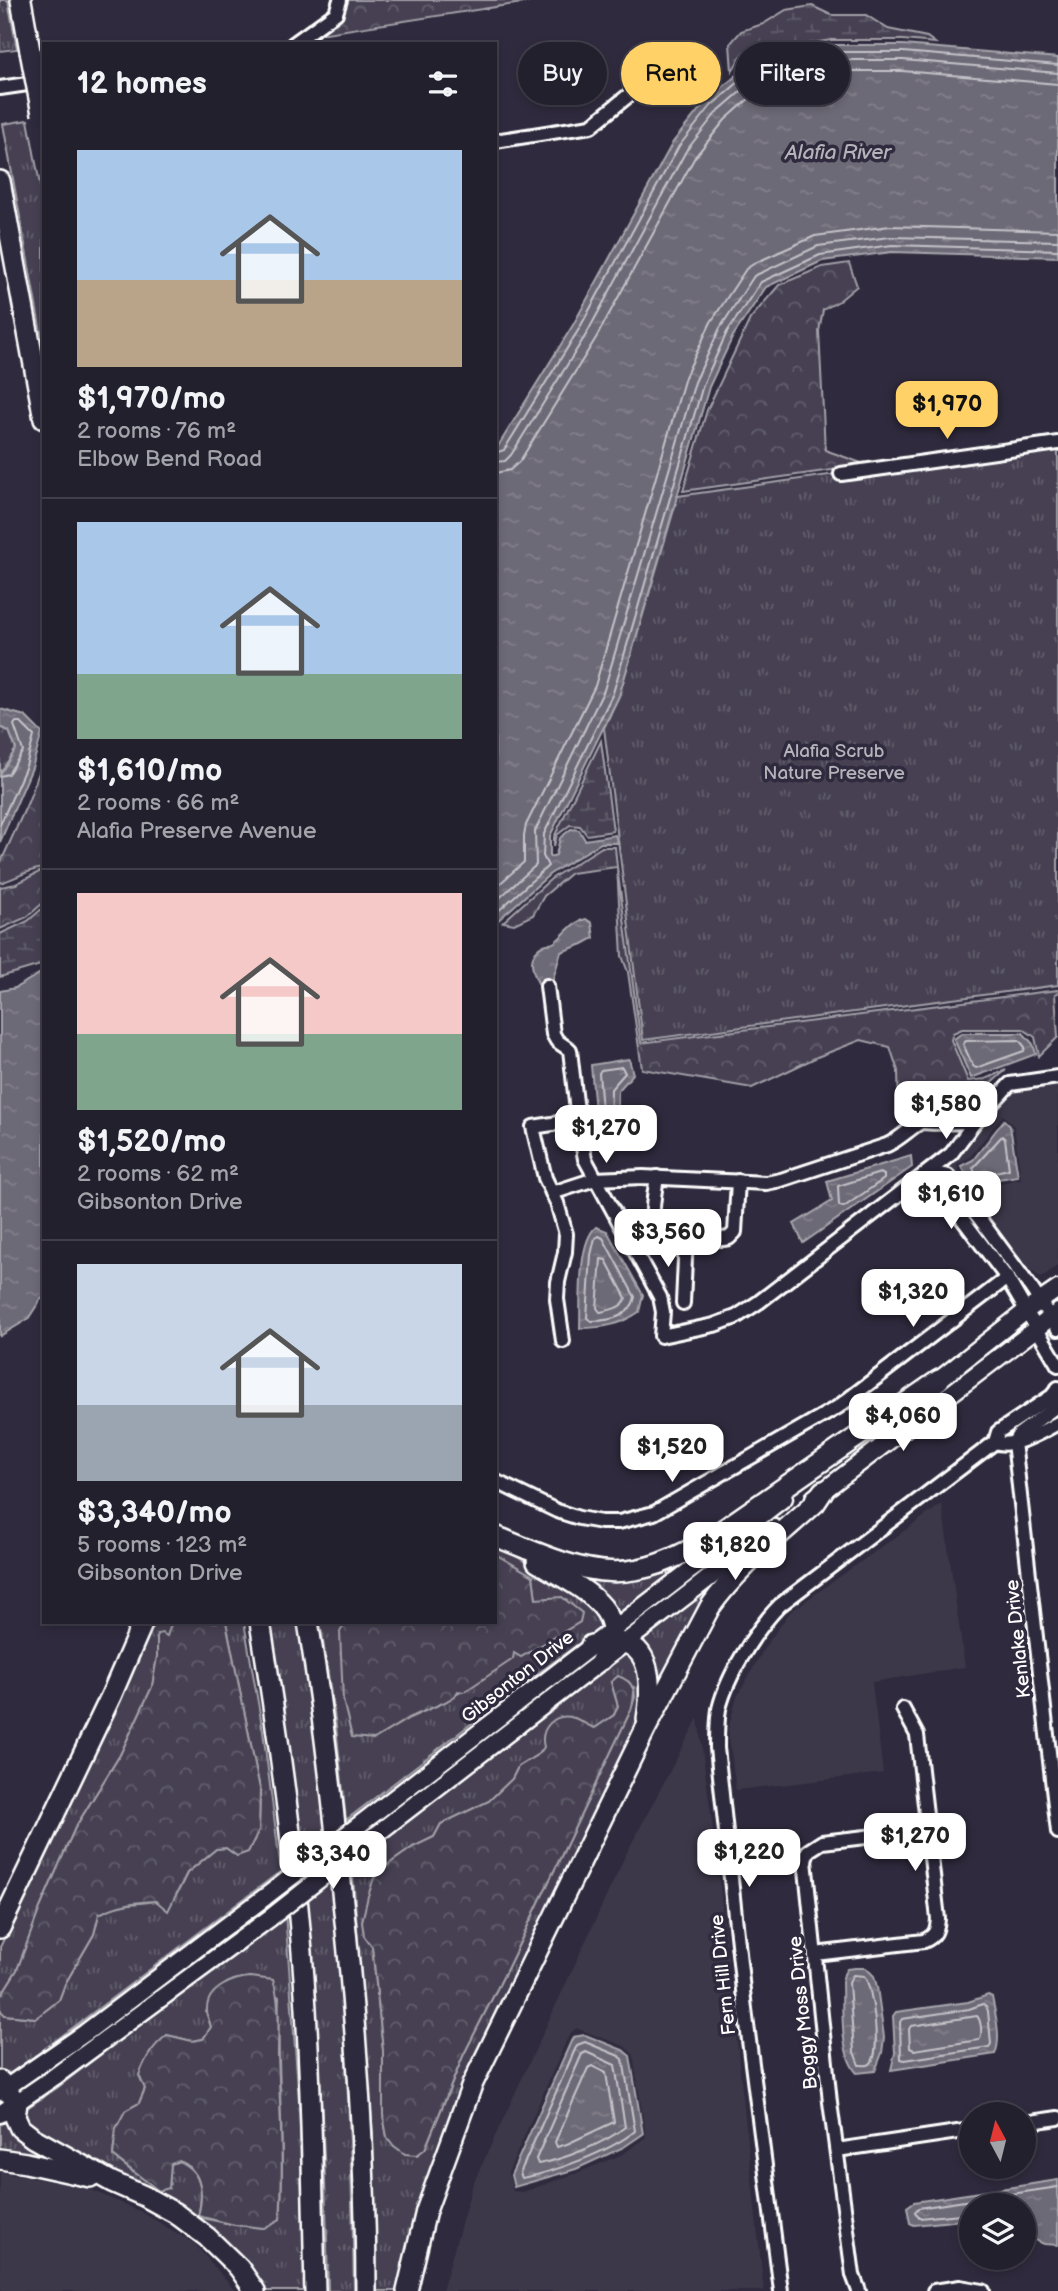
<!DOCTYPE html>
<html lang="en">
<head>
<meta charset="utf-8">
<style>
	body { margin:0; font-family:"Balsamiq Sans",sans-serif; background:#2b2836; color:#f1f3f6; height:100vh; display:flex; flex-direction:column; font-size:26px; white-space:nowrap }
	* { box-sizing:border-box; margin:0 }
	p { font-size:23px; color:#a3a3aa }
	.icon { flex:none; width:38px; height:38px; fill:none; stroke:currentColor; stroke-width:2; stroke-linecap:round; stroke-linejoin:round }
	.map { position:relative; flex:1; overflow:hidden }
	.panel { position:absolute; left:42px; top:42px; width:455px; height:1582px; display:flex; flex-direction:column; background:#23202e; border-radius:0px; box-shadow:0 4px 10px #0003,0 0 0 2px #403e4a }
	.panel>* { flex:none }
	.banner { position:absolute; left:518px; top:42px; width:434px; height:63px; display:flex; gap:14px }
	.needle { width:46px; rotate:353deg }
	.controls { position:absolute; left:959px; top:2102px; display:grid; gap:14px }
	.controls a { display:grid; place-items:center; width:77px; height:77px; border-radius:50%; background:#23202e; box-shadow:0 4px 10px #0003,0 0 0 2px #403e4a; font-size:35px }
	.price { position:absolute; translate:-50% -60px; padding:0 16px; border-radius:14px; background:#fff; color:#222; font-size:23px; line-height:46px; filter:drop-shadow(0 2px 4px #0008) }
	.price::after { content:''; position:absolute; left:50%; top:42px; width:21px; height:16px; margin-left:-10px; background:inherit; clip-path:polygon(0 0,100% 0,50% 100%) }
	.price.current { background:#ffd166; color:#111 }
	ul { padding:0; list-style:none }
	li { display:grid; align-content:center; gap:14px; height:371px; padding:0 35px }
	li+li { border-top:2px solid #403e4a }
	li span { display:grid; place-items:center; height:217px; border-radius:0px; color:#555 }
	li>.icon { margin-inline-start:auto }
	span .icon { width:126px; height:126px; fill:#fffc; stroke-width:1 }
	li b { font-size:30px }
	h2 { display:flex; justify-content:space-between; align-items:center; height:84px; padding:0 35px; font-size:30px }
	.tag { padding:0 24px; border-radius:32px; background:#23202e; box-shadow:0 4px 10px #0003,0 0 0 2px #403e4a; font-size:24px; line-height:63px }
	.tag.current { background:#ffd166; color:#111 }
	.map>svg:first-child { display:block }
</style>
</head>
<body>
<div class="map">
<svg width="1058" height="2291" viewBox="0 0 1058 2291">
	<defs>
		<pattern id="grass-tufts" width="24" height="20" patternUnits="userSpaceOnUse" patternTransform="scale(1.75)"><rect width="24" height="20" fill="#464152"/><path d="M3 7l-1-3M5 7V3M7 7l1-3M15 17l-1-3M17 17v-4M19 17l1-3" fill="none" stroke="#625e6c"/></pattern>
		<pattern id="forest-crowns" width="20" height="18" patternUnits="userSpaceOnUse" patternTransform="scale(1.75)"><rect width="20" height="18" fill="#464152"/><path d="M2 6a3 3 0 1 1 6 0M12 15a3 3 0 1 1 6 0" fill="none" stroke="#625e6c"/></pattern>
		<pattern id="wetland-marsh" width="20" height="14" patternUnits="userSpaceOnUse" patternTransform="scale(1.75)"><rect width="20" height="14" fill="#464152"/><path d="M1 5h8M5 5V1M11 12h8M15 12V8" fill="none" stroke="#625e6c"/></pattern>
		<pattern id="water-ripples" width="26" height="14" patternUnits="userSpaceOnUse" patternTransform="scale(1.75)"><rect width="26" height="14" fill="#6d6a77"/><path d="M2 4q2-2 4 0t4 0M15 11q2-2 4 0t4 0" fill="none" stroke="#83808b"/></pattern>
	</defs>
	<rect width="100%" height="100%" fill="#2f2a3d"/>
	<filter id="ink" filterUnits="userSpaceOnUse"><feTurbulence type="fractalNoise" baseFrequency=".0143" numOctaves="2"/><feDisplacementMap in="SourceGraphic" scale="14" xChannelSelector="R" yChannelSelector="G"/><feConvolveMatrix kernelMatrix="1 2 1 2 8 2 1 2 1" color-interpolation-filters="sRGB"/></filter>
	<g filter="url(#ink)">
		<g fill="#3c3749" fill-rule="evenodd">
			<path d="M 1058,1085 L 1058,1265 L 1041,1278 L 1022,1263 L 1019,1265 L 952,1173 L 933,1180 L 921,1164 L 986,1116 L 1014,1090 ZM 1003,1115 L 1014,1126 L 1021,1179 L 999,1183 L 977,1197 L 958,1169 L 957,1164 L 970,1157 Z"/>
			<polygon points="942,1504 965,1667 872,1682 883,1773 736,1790 728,1729 737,1697 765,1647 790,1612"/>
			<path d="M 698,1718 L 717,1859 L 764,2291 L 442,2291 L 472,2186 L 626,1854 ZM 576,2028 L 624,2046 L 633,2054 L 646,2137 L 623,2154 L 577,2173 L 523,2192 L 513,2191 L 508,2173 L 569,2035 Z"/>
			<polygon points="0,2172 86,2188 140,2211 195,2244 235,2291 4,2291 0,2289"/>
		</g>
		<g fill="url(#grass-tufts)" stroke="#a2a0a8" stroke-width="2" fill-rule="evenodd">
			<polygon points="0,0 8,0 17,49 0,51"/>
			<polygon points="28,120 44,206 44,349 3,124"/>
			<polygon points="1058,443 1058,985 643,1040 604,728 619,696 678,496"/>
			<polygon points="495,1544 592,1601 603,1626 511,1693 346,1820 336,1726 320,1622 346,1622 374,1739 409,1718 445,1702 514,1653 536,1599 533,1576 495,1554"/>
			<polygon points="689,1561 616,1615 574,1575"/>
			<polygon points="716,1584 658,1703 640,1643"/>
			<polygon points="144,1622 172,1622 167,1637 157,1635 157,1657 152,1687 120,1755 75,1828 40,1908 17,1970 0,1997 0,1947 130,1677"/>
			<path d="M 226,1622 L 244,1622 L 263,1731 L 281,1871 L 10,2075 L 0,2070 L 0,2006 L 5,2015 L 36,2018 L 59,2000 L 65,1984 L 94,1934 L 99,1914 C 122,1902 132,1905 155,1901 C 162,1900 170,1897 177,1894 L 187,1873 L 216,1849 L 226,1848 L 237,1856 L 248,1852 L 259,1830 L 260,1789 Z"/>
			<path d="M 271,1622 L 298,1622 C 336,1843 351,2068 354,2291 L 328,2291 C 325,2067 304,1844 271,1622 Z"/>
			<path d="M 630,1651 L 637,1658 L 644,1714 L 497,2021 L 402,2291 L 376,2291 L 373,2134 L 352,1863 ZM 611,1682 L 634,1687 L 635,1697 L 631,1710 L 508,1967 L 463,2056 L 425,2149 L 394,2146 L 387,2136 L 383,2115 L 383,2050 L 372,1947 L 362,1922 L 374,1878 L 389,1864 L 413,1847 L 434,1837 L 441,1824 L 489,1801 L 512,1779 L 518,1767 L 540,1753 L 575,1718 L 586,1725 L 595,1728 L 614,1715 L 618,1706 Z"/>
			<path d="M 285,1913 L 299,2101 L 305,2291 L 259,2291 L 236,2261 L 32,2132 L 21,2112 L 57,2088 ZM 251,1977 L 279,1997 C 276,2071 286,2145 280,2219 L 263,2228 L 235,2225 L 198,2217 C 203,2193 204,2173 179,2161 L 171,2164 L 169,2188 L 134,2173 L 113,2156 L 114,2144 L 125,2111 L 139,2103 L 167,2035 L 192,2041 L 203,2039 L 211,2027 L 206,2012 C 218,1988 223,1979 251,1977 Z"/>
			<polygon points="9,2119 81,2168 0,2155 0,2125"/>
		</g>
		<g fill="url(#forest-crowns)" stroke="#a2a0a8" stroke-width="2">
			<polygon points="345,0 535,0 535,1 320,34"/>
			<polygon points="849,263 857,286 839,301 823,310 819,331 825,450 867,465 683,491 707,410 750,319 779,285 822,267"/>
			<polygon points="0,727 9,731 16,749 0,774"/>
			<path d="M 44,759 L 44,868 C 29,869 15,879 0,883 L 0,864 L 28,802 Z"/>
			<polygon points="617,867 641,1043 1058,990 1058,993 1055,994 1058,1037 1039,1056 1035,1037 1023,1029 962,1029 953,1033 951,1040 968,1081 985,1079 1006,1070 962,1109 899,1112 898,1071 890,1047 861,1040 817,1057 752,1088 642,1069 628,972 622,956"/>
			<polygon points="39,872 44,872 44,902 27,917 0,929 0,887 16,884"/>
			<polygon points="495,1554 533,1576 536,1599 562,1597 582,1613 580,1622 521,1657 514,1653 513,1659 464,1692 458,1691 455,1696 445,1702 409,1718 374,1739 352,1737 343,1700 340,1632 346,1622 495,1622"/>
			<path d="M 172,1622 L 226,1622 L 260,1789 L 259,1830 L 248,1852 L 237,1856 L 226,1848 L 216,1849 L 187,1873 L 168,1911 L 156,1901 C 135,1902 118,1904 99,1914 L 94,1934 L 65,1984 L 59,2000 L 36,2018 L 5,2015 L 1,2011 L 0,1997 L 17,1970 L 40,1908 L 75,1828 L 120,1755 L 152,1687 L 157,1657 L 157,1634 L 162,1633 L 167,1636 Z"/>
			<path d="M 618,1676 C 636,1682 636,1693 631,1710 L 508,1967 L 463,2056 L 425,2149 L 417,2155 L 405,2154 L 394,2146 L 387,2137 L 383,2115 L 383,2050 L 374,1963 L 372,1947 L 364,1936 L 362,1922 L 368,1896 L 374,1878 L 389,1864 L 413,1847 L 434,1837 L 441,1824 L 489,1801 L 512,1779 L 518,1767 L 540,1753 L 544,1747 C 539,1728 555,1712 574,1718 C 581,1720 587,1726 595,1728 L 614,1715 L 618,1706 L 611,1682 Z"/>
			<path d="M 251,1977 L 273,1980 C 281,2004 278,2030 278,2055 C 280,2110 284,2165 280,2219 L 264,2228 L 235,2225 L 198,2216 C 204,2193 203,2172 179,2161 L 171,2164 L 169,2188 L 159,2191 L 113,2156 L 116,2128 L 125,2111 L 139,2103 L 145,2089 L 139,2075 C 146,2057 153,2046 167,2035 L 192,2041 L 203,2039 L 211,2027 C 210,2021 206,2015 207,2009 C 207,1988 234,1978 251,1977 Z"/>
		</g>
		<g fill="url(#wetland-marsh)" stroke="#a2a0a8" stroke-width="2">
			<polygon points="812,6 831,15 866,15 888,29 927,37 935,43 903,40 831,40 785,48 772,54 752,50 744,52 732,71 730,44 741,31 763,24 786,10"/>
			<polygon points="601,741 613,831 587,835 580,826 570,825 557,835 554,846 554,837"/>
			<polygon points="602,847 615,847 617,867 571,873 544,896 533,915 514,924 503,922 552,878"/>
			<polygon points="44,907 44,964 0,977 0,934 28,921"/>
		</g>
		<g fill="url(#water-ripples)" stroke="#a7a6ad" stroke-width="2">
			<polygon points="832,45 903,45 1058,58 1058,257 892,252 822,261 766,287 733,336 709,387 619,696 550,836 550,857 556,855 560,838 571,829 579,830 585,840 615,835 618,843 601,843 550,874 495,923 495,451 573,325 673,142 706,101 738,74 786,52"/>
			<polygon points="0,709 25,716 42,733 32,768 0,842 0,774 16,749 9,731 0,727"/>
			<path d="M 586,919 L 592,923 L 594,938 L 583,944 L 561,952 L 552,982 L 538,983 C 531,969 527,953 544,945 C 552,942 548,946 555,942 C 566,934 571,922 586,919 Z"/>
			<polygon points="44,971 44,1298 41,1299 28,1319 0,1336 0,991 15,988"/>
			<polygon points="962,1033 1023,1033 1033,1044 1036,1054 971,1078 954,1039"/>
			<polygon points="629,1059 633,1074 618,1091 616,1149 598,1147 591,1065"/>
			<polygon points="1004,1120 1010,1126 1018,1176 998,1179 978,1193 961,1166 973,1160"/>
			<polygon points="911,1156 912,1167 803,1243 794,1224 832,1201 827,1181"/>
			<path d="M 596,1227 L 607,1231 L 643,1295 L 639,1312 C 620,1325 603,1328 580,1328 C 581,1304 577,1243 596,1227 Z"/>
			<path d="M 855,1968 L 866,1968 L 874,1976 L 877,1987 L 884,2037 L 882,2053 L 875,2071 L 857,2073 C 839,2054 843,2008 842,1982 L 844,1974 L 847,1969 Z"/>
			<path d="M 988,1995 L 992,1997 C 995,2013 1002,2038 995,2054 L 891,2070 L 895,2053 L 893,2016 L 896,2012 L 968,2002 Z"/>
			<polygon points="585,2035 623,2050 630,2056 643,2134 624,2147 576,2169 514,2187 511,2175 573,2037"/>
			<polygon points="1058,2180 1058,2245 1044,2244 1024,2235 1024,2205 971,2205 971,2219 914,2225 910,2223 907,2207 914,2202"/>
		</g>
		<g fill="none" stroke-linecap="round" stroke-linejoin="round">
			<g stroke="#c5c3c9" stroke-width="2">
				<polyline points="495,453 504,450 579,329 679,146 711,106 741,80 788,59 833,52 903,52 1058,65"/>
				<polyline points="495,462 505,461 511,455 587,333 686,151 717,112 746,87 790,68 833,60 903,60 1058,73"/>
				<polyline points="495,473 510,470 520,461 596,338 695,157 725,120 752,96 793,78 835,71 902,71 1058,84"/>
				<polyline points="0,776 8,774 23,751 14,725 16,722 20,722 34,736 26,766 0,825"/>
				<polyline points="495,888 524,862 524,835 526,825 595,686 685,377 711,322 746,269 755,263 815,236 890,226 1058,231"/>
				<polyline points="495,902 536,865 535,831 604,690 695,382 720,328 754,276 818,246 890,237 1058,241"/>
				<polyline points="495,914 548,866 543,856 544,834 613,693 703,385 727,332 761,282 820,255 892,245 1058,250"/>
				<polygon points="1019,1040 1025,1047 1024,1051 976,1068 973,1066 963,1044 966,1041"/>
				<polygon points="622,1067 625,1073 611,1089 610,1123 605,1126 603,1123 599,1073 601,1070"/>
				<polygon points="1002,1136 1005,1139 1009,1169 995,1172 979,1181 973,1168"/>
				<polygon points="880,1173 884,1175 884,1179 844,1207 839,1206 838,1186"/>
				<path d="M 599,1236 L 603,1238 L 635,1297 C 631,1317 609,1321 591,1321 L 587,1318 L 591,1255 L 595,1238 Z"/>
				<path d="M 601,1259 L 606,1260 L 626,1298 C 623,1308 610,1310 600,1312 L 597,1308 Z"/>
				<path d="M 853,1975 L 864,1976 C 873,1986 882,2055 870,2064 C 868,2066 862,2065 859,2065 L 854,2052 L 849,1983 Z"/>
				<polygon points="983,2004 986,2006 988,2011 991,2044 989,2047 905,2060 901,2059 900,2022 902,2019 969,2009"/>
				<path d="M 977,2016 C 981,2020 983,2035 979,2040 L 914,2050 L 910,2048 L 909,2029 L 911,2026 Z"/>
				<path d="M 585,2042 L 619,2056 L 623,2059 L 635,2131 C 611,2151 552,2173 522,2178 L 520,2173 L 577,2045 Z"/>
				<path d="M 586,2052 L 615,2065 L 625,2127 C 606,2143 562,2160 538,2164 L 536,2159 L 582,2054 Z"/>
				<polygon points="592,2066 606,2073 614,2122 567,2144 557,2147 555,2142 588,2068"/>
				<polyline points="971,2213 919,2218 915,2212 918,2208 1058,2187"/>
			</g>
			<defs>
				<g id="minor">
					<polyline points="293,44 336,13 340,0"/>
					<polyline points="0,88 41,82"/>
					<polyline points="495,141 591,126 629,95"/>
					<polyline points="841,474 1058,443"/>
					<polyline points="547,986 553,1034 557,1041 570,1050 578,1120 585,1159 660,1297 663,1312 661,1336 714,1325 736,1317 759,1302 951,1154 974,1123 1010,1084 1058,1077"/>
					<path d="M 923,1122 C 940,1124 957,1121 974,1123"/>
					<polyline points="934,1168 938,1174 948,1176 1031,1288 1058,1329"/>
					<polyline points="938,1174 936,1184 1007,1278 1058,1365"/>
					<path d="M 657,1177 C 655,1193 646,1227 663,1235 L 723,1239 L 729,1238 L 735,1232 L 738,1181"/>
					<path d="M 552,1193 L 595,1179 L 643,1177 L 766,1183 L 781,1180 L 887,1145 C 898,1140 906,1132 916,1125 C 936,1112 959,1109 982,1114"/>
					<polyline points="683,1303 686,1237"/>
					<polyline points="563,1341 557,1299 558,1282 565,1252 566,1234 557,1203 545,1178 533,1127 578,1120"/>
					<polyline points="1058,1402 1054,1408 1019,1434 1014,1442 1058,1832"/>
					<path d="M 995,1442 C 1013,1449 1042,1432 1058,1423"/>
					<polyline points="495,1481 557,1511 579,1518 601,1522 619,1522 654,1513 838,1407 1007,1278"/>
					<path d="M 815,1954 L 924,1941 C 935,1936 937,1931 938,1919 L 917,1735 L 903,1709"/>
					<polyline points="1024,2123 1058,2118"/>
					<polyline points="837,2150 971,2130"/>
					<path d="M 781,2291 L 745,2009 L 717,1748 C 717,1735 717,1722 719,1709 C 727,1676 756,1629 780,1605 L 995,1442 L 998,1432 L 1052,1396 L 1058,1388"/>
					<polyline points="859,2291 853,2275 830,2102 805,1860 808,1851 822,1842 927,1830"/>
					<polyline points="934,2291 960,2287 983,2291"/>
				</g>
				<g id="major">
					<polyline points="930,1387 1026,1311 1058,1289"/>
					<polyline points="814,1498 1058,1312"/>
					<polyline points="372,1815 784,1498"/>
					<polyline points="374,1836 774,1528"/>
					<polyline points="0,2092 85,2033 265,1897"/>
					<polyline points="0,2114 54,2077 270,1918"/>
				</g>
				<g id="highway">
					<polyline points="21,0 30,51"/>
					<polyline points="0,181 44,419"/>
					<path d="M 495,1536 C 589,1574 624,1593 717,1534 L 939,1380"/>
					<path d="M 537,1562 C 573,1584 638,1610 601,1660"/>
					<path d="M 260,1622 C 276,1720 290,1819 299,1918 C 311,2042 312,2167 315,2291"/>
					<path d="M 308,1622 C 323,1712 333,1802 342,1892 C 356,2024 366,2158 366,2291"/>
					<path d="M 591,1645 C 602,1643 614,1641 625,1643 C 654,1651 651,1696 647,1719"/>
					<polyline points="0,1928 111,1696 143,1622"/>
					<polyline points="0,2081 17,2103 15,2117 20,2128 33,2138 112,2182 144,2196 175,2213 207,2237 239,2268 255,2291"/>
					<polyline points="0,2159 26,2163 90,2177"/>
					<path d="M 407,2291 L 426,2211 L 472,2085 L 645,1730 L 710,1607 C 738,1567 779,1536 815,1503 L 823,1491"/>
				</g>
			</defs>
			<use href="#minor" stroke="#fff" stroke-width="18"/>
			<use href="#major" stroke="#fff" stroke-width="21"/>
			<use href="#highway" stroke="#fff" stroke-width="24"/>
			<use href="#minor" stroke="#2f2a3d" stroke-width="12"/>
			<use href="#major" stroke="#2f2a3d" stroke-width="16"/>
			<use href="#highway" stroke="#2f2a3d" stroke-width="19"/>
			<defs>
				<g id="major-bridge">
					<polyline points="265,1897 372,1815"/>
					<polyline points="270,1918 374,1836"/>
				</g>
				<polyline id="highway-bridge" points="30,51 42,114"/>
			</defs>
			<use href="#major-bridge" stroke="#fff" stroke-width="21" stroke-linecap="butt"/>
			<use href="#highway-bridge" stroke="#fff" stroke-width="24" stroke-linecap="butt"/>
			<use href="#major-bridge" stroke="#2f2a3d" stroke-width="16"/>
			<use href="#highway-bridge" stroke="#2f2a3d" stroke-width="19"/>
		</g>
	</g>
	<g text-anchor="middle" stroke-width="7" stroke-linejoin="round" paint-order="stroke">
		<g font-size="19" fill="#b5b3ba" stroke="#2f2a3d">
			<text x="834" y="757">Alafia Scrub<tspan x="834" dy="22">Nature Preserve</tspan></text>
		</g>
		<g font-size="19" fill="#fff" stroke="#2f2a3d">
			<text transform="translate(1017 1639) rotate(-96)" y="7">Kenlake Drive</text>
			<text transform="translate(517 1676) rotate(-38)" y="7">Gibsonton Drive</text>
			<text transform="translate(722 1975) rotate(-96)" y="7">Fern Hill Drive</text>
			<text transform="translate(802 2013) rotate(-96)" y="7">Boggy Moss Drive</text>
		</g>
		<g font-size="21" font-style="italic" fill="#b6b4bb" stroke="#2f2a3d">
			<text x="838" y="159">Alafia River</text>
		</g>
	</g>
</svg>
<div class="controls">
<a><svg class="needle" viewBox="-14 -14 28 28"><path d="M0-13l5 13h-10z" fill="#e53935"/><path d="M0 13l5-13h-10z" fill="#a3a3aa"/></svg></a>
<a><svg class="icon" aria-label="layers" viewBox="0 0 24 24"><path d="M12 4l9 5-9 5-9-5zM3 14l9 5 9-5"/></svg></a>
</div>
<b class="price current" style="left:947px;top:441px">$1,970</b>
<b class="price" style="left:946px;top:1141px">$1,580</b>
<b class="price" style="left:606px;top:1165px">$1,270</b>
<b class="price" style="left:951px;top:1231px">$1,610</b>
<b class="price" style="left:668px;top:1269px">$3,560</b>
<b class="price" style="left:913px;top:1329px">$1,320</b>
<b class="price" style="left:903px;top:1453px">$4,060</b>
<b class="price" style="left:672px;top:1484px">$1,520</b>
<b class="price" style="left:735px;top:1582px">$1,820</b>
<b class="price" style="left:915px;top:1873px">$1,270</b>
<b class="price" style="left:749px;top:1889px">$1,220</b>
<b class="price" style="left:333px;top:1891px">$3,340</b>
<div class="banner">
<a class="tag">Buy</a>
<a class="tag current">Rent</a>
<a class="tag">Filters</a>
</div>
<section class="panel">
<h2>12 homes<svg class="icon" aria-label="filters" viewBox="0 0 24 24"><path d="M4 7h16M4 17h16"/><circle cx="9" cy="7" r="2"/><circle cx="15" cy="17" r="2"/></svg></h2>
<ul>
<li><span style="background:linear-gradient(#a9c7e8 60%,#b9a48a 0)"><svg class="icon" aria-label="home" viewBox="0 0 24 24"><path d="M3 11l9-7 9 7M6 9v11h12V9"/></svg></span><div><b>$1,970/mo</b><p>2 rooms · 76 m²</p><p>Elbow Bend Road</p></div></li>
<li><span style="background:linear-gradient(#a9c7e8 70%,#7fa58c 0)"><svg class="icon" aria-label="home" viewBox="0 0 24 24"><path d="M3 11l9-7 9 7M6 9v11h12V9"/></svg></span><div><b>$1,610/mo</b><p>2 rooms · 66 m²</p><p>Alafia Preserve Avenue</p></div></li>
<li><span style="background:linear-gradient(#f6c9c9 65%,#7fa58c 0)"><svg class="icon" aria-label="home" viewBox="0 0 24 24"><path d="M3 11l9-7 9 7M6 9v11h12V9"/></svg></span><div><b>$1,520/mo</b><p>2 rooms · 62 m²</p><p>Gibsonton Drive</p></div></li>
<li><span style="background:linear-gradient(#c9d6e8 65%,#9aa5b1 0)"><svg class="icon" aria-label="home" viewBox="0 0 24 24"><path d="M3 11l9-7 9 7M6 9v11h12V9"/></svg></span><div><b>$3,340/mo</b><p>5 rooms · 123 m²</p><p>Gibsonton Drive</p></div></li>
</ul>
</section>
</div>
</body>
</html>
